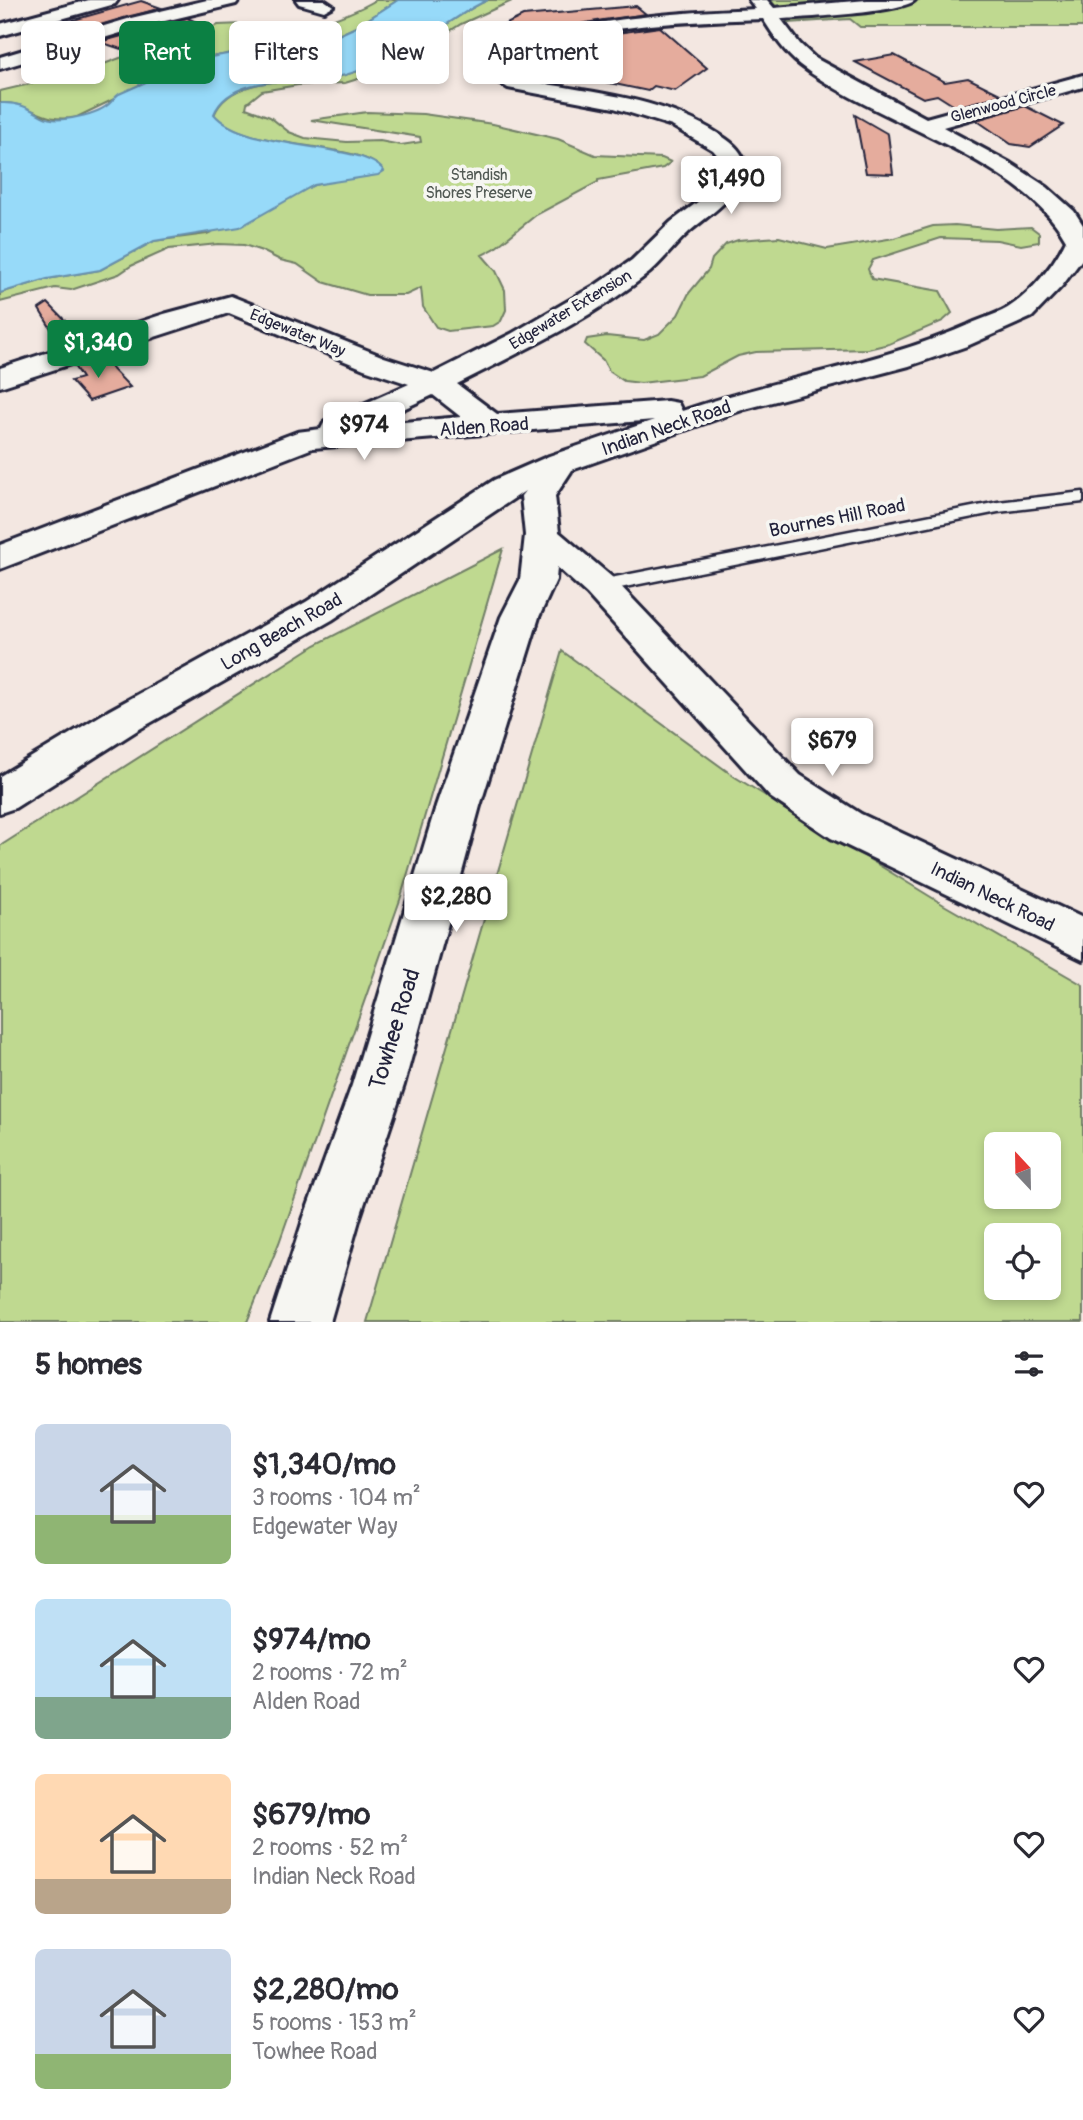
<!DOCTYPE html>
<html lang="en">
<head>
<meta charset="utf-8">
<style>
	body { margin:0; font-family:Pangolin,sans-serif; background:#f7f7f7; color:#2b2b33; height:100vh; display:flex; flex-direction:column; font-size:26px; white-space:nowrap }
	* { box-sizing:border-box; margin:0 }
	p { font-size:23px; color:#7c7c81 }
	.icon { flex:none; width:38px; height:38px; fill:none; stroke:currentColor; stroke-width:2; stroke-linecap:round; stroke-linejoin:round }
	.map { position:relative; height:1322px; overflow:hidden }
	.details { display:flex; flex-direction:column; background:#fff; flex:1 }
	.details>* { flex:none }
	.guide { position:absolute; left:21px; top:21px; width:700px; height:63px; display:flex; gap:14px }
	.needle { width:46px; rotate:338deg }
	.controls { position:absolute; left:984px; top:1132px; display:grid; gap:14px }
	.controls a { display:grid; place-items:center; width:77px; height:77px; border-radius:10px; background:#fff; box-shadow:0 4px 10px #0003; font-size:35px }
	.price { position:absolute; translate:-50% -60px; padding:0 16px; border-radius:7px; background:#fff; color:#222; font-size:23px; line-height:46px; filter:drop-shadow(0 2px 4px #0008) }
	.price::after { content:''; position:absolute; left:50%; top:42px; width:21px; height:16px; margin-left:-10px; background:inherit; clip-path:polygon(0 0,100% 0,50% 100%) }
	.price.selected { background:#0b8043; color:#fff }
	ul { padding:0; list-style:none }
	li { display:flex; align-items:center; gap:21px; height:175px; padding:0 35px }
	li span { display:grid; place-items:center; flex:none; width:196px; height:140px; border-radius:10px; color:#555 }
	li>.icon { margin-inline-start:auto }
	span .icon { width:84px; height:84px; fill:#fffc; stroke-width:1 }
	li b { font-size:30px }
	h2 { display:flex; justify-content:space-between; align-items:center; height:84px; padding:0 35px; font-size:30px }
	.chip { padding:0 24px; border-radius:10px; background:#fff; box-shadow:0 4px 10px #0003; font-size:24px; line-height:63px }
	.chip.selected { background:#0b8043; color:#fff }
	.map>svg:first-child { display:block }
</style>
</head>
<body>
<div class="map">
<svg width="1083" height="1322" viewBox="0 0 1083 1322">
	<rect width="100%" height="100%" fill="#f3e7e1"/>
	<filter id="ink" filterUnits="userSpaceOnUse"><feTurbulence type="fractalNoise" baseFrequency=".0143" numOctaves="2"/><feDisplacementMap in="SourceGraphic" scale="14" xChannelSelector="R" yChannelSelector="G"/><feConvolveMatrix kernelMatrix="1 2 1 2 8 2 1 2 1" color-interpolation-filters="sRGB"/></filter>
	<g filter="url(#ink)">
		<g fill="#bfd990" stroke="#707e66" stroke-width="2" fill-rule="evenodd">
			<path d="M 376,0 L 398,0 L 356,27 L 323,42 L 295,48 L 238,52 L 195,60 L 77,117 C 39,125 32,101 0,103 L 0,91 L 85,71 L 120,58 L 168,46 L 218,25 L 243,24 C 265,49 352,15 376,0 Z"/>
			<path d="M 488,0 L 514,0 L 461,24 L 390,69 L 345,83 L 298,85 L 262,91 L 247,103 L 246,108 L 270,117 L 289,132 L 305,138 L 347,142 L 380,141 L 401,145 L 421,142 L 420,137 L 311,120 L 367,112 L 423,114 L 493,124 L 558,139 L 595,155 L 662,158 L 671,162 L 663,168 L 598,180 L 598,182 L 536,215 L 494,249 L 482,255 L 496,271 L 505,290 L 506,310 L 501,321 L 493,326 L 448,331 L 436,327 L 423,307 L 421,288 L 406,295 L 367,295 L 323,282 L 297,264 L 280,260 L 262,251 L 244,245 L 218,244 L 169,249 L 131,266 L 119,274 L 71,290 L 55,288 L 0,302 L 0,293 L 47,279 L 100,270 L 154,241 L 207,234 L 314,185 L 383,171 C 363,140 246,152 214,115 C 231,73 300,83 336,77 C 375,70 408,46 442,27 C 457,18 471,7 488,0 Z"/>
			<polygon points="771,0 1083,0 1083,27 860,27 850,19 788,23"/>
			<polygon points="955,225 996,229 1031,227 1039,233 1039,242 1021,245 997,240 941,238 873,260 868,269 872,279 940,291 952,313 943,321 889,344 868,349 756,352 738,356 700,376 641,383 624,381 609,371 603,360 585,344 587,339 607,336 644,340 659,334 678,315 689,293 709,269 712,259 726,244 738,240 779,237 827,249 894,238 933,226"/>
			<polygon points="503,549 400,900 279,1243 247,1322 0,1322 0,846 315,645"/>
			<path d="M 562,651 L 735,777 L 944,905 L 1083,985 L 1083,1322 L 367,1322 ZM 996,1144 L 1048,1144 L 1048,1197 L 996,1197 ZM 996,1236 L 1048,1236 L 1048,1288 L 996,1288 Z"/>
		</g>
		<path fill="#97daf9" stroke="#6890ad" stroke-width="2" d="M 398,0 L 488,0 C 471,7 457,18 442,27 C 408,46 375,70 336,77 C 300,83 231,73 214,114 C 245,152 363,141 384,171 L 378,175 L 314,185 L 240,227 L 154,241 L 100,270 L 47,279 L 0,293 L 0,103 C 18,102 27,107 42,116 C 57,125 100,114 111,102 C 114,99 116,96 119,94 L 195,60 L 238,52 L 295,48 L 323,42 L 356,27 Z"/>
		<g fill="#e5ac9d" stroke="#22223b" stroke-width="2">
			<polygon points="141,1 161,8 73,33 52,26"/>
			<polygon points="636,6 646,14 563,27 514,44 494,30 523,16"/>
			<polygon points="187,18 199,23 121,49 100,42"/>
			<polygon points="660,27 707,68 675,91 654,86 648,91 552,71 531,56 562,44 595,36"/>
			<polygon points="894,55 945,82 968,78 1002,95 956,107 937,95 923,98 855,62"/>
			<polygon points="1025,106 1063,125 1030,147 1011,144 976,120"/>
			<polygon points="855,115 888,134 893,174 866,173"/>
			<polygon points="48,303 82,338 61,345 39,309"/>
			<polygon points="101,357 130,387 89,401 71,381 82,378 74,366"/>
		</g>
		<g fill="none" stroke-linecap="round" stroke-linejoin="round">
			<defs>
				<polygon id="service" points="1083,492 1083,502 998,512 600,592 591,586 600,580 998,502"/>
				<g id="minor">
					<polygon points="89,0 118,0 115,4 0,36 0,24"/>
					<polygon points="207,0 239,0 236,4 144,26 0,69 0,57 131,18"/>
					<polygon points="296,0 324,0 333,6 324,11 299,4"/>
					<path d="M 749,0 L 767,0 L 774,8 L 867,0 L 915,0 C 905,12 802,18 781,19 L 800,44 L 815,58 L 926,118 L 1083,75 L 1083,87 L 943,127 L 1010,163 L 1047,187 L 1074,211 L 1083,225 L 1083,258 L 1062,286 L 1032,317 L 967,346 L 909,366 L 745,409 L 572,470 L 555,496 L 559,532 L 613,578 L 800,775 L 861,814 L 1083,918 L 1083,960 L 831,838 L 770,797 L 587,594 L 557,567 L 556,580 L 539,617 L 480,806 L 404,1085 L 360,1217 L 330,1322 L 270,1322 L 304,1217 L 352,1085 L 436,806 L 501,617 L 520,580 L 525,535 L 521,496 L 525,491 L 332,620 L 136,731 L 15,808 L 0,813 L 0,776 L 108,711 L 306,602 L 494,480 L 549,456 L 654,420 L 313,448 L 0,569 L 0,545 L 297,432 L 321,429 L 325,421 L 409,384 L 364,369 L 229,313 L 0,387 L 0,368 L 164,314 L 231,296 L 384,357 L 434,373 L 511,334 L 597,284 L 632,260 L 671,222 L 703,198 L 714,187 L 721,174 L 720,158 L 713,150 L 672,126 L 614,108 L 508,88 L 485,74 C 498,19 707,11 756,9 ZM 763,19 C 774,36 785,53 800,65 C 874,123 1020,157 1066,240 C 1055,263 1034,290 1012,305 C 1000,314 982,318 968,325 C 877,365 776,378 682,411 L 678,403 L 667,401 L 497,414 L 457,384 C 522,351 592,319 649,273 C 664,260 675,244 690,231 C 715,210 775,173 726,139 C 684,109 632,98 582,90 C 556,85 529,83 505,71 L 506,68 C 567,22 689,22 763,19 ZM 433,395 L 461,417 L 369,425 Z"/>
				</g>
			</defs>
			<use href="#service" stroke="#22223b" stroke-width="5"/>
			<use href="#minor" stroke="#22223b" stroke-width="6"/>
			<use href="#service" fill="#f6f6f2" fill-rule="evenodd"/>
			<use href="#minor" fill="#f6f6f2" fill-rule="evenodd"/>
		</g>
	</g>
	<g text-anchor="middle" stroke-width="7" stroke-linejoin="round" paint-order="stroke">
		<g font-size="16" fill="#22223b" stroke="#f6f6f2">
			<text transform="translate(1003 103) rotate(-15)" y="6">Glenwood Circle</text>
			<text transform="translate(570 309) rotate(-31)" y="6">Edgewater Extension</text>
			<text transform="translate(298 332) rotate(22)" y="6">Edgewater Way</text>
		</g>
		<g font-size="16" fill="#515954" stroke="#f6f6f2">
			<text x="479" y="180">Standish<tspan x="479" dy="18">Shores Preserve</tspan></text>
		</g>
		<g font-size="19" fill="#22223b" stroke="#f6f6f2">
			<text transform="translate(484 426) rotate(-4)" y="7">Alden Road</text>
			<text transform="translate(666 427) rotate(-19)" y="7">Indian Neck Road</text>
			<text transform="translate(837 517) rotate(-11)" y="7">Bournes Hill Road</text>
			<text transform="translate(281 631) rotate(-30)" y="7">Long Beach Road</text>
			<text transform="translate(993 896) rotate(26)" y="7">Indian Neck Road</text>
		</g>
		<g font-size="23" fill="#22223b" stroke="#f6f6f2">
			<text transform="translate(394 1029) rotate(-73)" y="8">Towhee Road</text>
		</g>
	</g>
</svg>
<div class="controls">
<a><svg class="needle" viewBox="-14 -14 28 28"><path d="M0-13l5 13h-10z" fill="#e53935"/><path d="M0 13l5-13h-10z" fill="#7c7c81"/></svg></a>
<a><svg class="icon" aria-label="locate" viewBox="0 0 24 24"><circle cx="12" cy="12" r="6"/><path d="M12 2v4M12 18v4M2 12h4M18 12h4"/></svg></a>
</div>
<b class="price" style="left:731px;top:216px">$1,490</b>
<b class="price selected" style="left:98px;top:380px">$1,340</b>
<b class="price" style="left:364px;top:462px">$974</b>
<b class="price" style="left:832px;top:778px">$679</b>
<b class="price" style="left:456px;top:934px">$2,280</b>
<div class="guide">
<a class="chip">Buy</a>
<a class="chip selected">Rent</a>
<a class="chip">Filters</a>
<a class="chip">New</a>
<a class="chip">Apartment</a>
</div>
</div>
<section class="details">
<h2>5 homes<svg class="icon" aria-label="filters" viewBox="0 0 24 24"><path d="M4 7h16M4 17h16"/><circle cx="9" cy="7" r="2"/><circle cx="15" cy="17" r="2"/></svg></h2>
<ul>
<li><span style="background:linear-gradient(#c9d6e8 65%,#8fb573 0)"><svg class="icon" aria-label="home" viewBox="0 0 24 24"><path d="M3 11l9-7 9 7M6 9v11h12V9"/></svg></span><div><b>$1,340/mo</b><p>3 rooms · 104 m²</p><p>Edgewater Way</p></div><svg class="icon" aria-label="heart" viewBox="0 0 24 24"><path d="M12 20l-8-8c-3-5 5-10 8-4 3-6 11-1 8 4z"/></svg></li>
<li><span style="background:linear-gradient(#bfe0f5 70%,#7fa58c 0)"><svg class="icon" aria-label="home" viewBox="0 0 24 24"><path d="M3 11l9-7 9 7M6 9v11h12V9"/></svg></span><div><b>$974/mo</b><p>2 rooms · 72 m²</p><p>Alden Road</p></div><svg class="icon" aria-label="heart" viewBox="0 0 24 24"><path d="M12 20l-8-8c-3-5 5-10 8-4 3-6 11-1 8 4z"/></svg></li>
<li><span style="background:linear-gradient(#ffd9b3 75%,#b9a48a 0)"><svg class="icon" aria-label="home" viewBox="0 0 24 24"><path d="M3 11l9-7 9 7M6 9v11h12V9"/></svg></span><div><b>$679/mo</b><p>2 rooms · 52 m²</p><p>Indian Neck Road</p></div><svg class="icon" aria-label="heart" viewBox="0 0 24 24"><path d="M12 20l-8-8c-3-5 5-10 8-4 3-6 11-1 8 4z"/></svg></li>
<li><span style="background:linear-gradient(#c9d6e8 75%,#8fb573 0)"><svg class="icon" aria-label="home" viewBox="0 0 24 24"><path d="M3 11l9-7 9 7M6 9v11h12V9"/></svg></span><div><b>$2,280/mo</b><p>5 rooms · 153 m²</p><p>Towhee Road</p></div><svg class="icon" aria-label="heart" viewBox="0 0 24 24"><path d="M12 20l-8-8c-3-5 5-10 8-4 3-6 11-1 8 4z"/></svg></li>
</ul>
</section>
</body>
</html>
